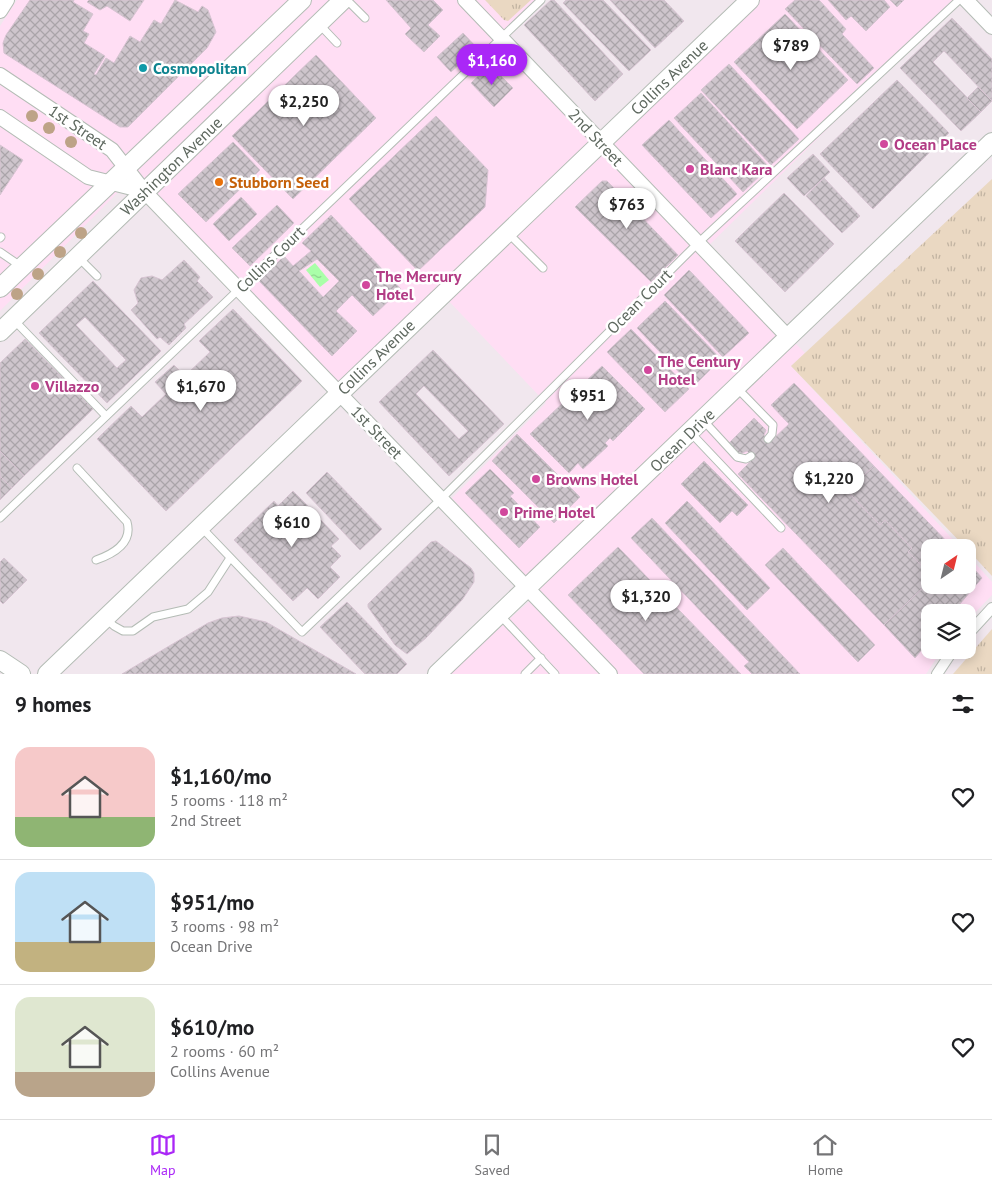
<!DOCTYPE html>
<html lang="en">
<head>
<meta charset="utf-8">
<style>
	body { margin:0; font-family:"PT Sans",sans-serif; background:#f6f6f6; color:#202124; height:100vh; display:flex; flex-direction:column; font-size:19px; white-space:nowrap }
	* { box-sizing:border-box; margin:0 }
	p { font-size:16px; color:#757577 }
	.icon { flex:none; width:28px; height:28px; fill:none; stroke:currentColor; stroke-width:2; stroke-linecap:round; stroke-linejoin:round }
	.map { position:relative; height:674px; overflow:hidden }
	.panel { display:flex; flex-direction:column; background:#fff; flex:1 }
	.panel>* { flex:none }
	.needle { width:32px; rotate:35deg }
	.tools { position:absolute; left:921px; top:539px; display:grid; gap:10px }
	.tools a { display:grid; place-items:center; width:55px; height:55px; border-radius:10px; background:#fff; box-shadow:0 2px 12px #0003; font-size:25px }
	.price { position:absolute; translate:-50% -42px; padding:0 11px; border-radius:18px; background:#fff; color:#222; font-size:16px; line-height:32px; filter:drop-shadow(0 1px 2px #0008) }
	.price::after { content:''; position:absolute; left:50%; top:30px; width:15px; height:11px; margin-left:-8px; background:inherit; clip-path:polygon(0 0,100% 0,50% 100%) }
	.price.on { background:#aa27f7; color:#fff }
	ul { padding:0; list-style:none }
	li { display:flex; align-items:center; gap:15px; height:125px; padding:0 15px }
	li+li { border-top:1px solid #e0e0e0 }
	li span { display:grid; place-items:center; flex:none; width:140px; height:100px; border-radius:15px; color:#555 }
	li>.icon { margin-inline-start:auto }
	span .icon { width:60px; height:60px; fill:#fffc; stroke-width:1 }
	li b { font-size:21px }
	h2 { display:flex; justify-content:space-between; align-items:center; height:60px; padding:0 15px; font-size:21px }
	.tab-bar { display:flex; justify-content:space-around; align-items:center; height:70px; border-top:1px solid #e0e0e0; background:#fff; font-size:14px; color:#757577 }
	.tab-bar a { display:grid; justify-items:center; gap:2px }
	.tab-bar .on { color:#aa27f7 }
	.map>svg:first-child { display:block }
</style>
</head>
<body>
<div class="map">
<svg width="992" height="674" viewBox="0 0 992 674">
	<defs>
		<pattern id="grass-tufts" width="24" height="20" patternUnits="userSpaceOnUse" patternTransform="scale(1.25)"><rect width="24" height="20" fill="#ead8c2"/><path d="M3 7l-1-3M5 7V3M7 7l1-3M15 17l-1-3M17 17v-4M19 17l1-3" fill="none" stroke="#c1b3a1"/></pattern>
		<pattern id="water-ripples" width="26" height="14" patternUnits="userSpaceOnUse" patternTransform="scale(1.25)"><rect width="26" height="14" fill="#aaffa9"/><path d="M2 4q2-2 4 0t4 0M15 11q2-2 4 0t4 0" fill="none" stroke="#8ed28d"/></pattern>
		<pattern id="building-cross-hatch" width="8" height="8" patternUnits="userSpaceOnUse" patternTransform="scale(1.25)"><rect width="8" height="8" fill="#cec5cc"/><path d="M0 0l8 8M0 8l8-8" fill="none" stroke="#aaa4a9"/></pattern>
	</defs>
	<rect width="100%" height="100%" fill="#f1e7ee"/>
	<polygon fill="#ffdef4" points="17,0 541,0 502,38 601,142 750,0 959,0 703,251 805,353 791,366 960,547 930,548 930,585 968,585 968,555 992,582 992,595 968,620 968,612 930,612 930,650 942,650 926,674 447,674 540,592 452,498 546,403 442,294 339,392 131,179 0,311 0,26"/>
	<g fill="url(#grass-tufts)">
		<polygon points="485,0 531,0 508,21 504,20"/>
		<polygon points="992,179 992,576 968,550 968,548 965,547 791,366"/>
		<polygon points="992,629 992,674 953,674"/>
	</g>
	<polygon fill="url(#water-ripples)" points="315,263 329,280 320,287 306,270"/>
	<g fill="url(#building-cross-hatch)" stroke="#d7c4d2" fill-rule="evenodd">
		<polygon points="30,0 74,0 73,2 93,14 83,31 89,34 84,43 105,56 94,74 96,75 106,58 114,63 130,36 140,42 154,20 161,24 175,0 198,12 202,6 208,10 216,32 207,48 128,127 120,127 4,53 3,43 6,35"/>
		<polygon points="89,0 144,0 130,21 107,6 100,10 87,2"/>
		<polygon points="386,0 433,0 443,10 428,25 440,36 424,52 405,34 411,28"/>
		<polygon points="551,0 554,0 623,74 595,101 524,25"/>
		<polygon points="566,0 603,0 651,50 629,71 563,3"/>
		<polygon points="610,0 664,0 684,21 655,48"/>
		<polygon points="795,0 819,0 846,29 842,34 874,68 857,84 785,9"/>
		<polygon points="828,0 884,0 890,7 866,31 851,16 846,20"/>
		<polygon points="890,0 904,0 897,7"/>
		<polygon points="785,14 848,80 797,129 734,62"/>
		<polygon points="952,18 992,59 992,101 944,51 933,62 981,112 961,131 900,68"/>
		<polygon points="463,33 477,48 451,72 437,57"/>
		<polygon points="316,55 376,118 293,199 232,136"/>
		<polygon points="729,64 799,139 771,165 701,90"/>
		<polygon points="490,65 513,88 494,107 471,83"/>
		<polygon points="897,80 949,133 873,209 820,154"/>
		<polygon points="978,87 992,101 981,112 967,98"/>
		<polygon points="701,93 769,167 743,192 674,118"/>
		<polygon points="436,116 488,170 485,207 418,271 349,199"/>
		<polygon points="669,120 737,194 711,218 642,145"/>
		<polygon points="233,142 260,170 206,222 178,194"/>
		<polygon points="0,145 23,160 0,195"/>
		<polygon points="813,154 830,172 804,196 787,178"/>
		<polygon points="824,178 860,216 842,233 806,196"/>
		<polygon points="602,181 607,181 678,255 651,282 575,207"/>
		<polygon points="784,193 834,244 785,292 735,241"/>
		<polygon points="241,197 257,214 229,241 213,224"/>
		<polygon points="277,205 294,223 250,266 232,248"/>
		<path d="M 331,215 L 401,289 L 373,316 L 352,295 L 336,311 L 357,331 L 332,356 L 259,281 L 284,256 L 293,266 L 311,251 L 302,243 ZM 317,259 L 339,281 L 323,297 L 299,271 Z"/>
		<polygon points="184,260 200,277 197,281 213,297 184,324 186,328 169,345 160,337 157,339 131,310 138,303 134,290 141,278 152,276 162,280"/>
		<polygon points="689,270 749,333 723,357 664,295"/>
		<path d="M 93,281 L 161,351 L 107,403 L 39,333 ZM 85,317 L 126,360 L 117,368 L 76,325 Z"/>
		<polygon points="665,301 721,359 693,387 637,328"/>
		<polygon points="233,309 302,381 166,511 97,439 131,406 142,417 166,394 155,382 174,365 185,376 210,352 199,341"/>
		<polygon points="631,329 689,389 665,412 607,352"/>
		<polygon points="25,339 93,409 24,476 0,451 0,363"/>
		<path d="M 433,350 L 504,424 L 449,476 L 379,402 ZM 424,386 L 468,431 L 459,439 L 416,394 Z"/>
		<polygon points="602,366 645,409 613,441 610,438 605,443 608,446 583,469 578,463 569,473 530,434"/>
		<polygon points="794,383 874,466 847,491 880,525 885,520 912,548 908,552 926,570 922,573 930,581 884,625 738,474 754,458 747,451 740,454 729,443 754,418 766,430 764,435 770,442 789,424 771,405"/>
		<polygon points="517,434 580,497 554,523 492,461"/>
		<polygon points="0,451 24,476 12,488 0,476"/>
		<polygon points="704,461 748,505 737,516 732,511 720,523 681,484"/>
		<polygon points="874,466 953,548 930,548 930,585 968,585 968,562 982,578 953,612 930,612 930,640 915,658 884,625 930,581 922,573 926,570 908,552 912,548 885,520 880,525 847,491"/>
		<polygon points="490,469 514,493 510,496 540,527 519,548 465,493"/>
		<polygon points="327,472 382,529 360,550 306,493"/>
		<polygon points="0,476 12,488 0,500"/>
		<polygon points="293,491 310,508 299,518 307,527 318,517 339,539 331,546 341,556 330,567 340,577 318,599 307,588 293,601 234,540 274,501 278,506"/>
		<polygon points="687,501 770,588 747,610 665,523"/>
		<polygon points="652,518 800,674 752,674 744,666 749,662 631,538"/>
		<polygon points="436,541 471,568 474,573 474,582 462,600 426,638 407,654 395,645 368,607 368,604 431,542"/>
		<polygon points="618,547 741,674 644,674 568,595"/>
		<polygon points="783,548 875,645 858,662 765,565"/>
		<polygon points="4,558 27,580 3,604 0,601 0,562"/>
		<polygon points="347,602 407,664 397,674 365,674 320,627"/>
		<polygon points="239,616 266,622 356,674 122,674 208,623 222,618"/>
	</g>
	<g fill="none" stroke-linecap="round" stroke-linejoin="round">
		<defs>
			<g id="service">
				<polyline points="347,0 365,18"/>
				<polyline points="319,24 337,43"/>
				<polyline points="507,232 543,268"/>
				<polyline points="0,238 1,237"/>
				<polyline points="0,252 22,267"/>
				<polyline points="78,257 97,276"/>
				<polyline points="13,319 106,416"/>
				<polyline points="737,388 773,425 772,434 768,439"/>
				<polyline points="703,420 737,457 746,459 751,456"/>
				<polyline points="690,432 781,528"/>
				<path d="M 77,468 L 127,522 C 133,543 113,554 96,560"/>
				<polyline points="0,518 541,0"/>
				<polyline points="201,527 302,632 441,499 697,244 959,0"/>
				<polyline points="499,614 555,674"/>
				<polyline points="105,618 114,626 123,631 133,631 153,617 188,609 208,592 230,558"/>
				<polyline points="525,674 541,658"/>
			</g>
			<g id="pedestrian">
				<polyline points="968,634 992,608"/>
				<polyline points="937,674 953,650"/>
			</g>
			<g id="minor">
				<polyline points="465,0 789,338"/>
				<polyline points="966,0 992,27"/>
				<polyline points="0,11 7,0"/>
				<polyline points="0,75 112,150 144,191 610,674"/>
				<polyline points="0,117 88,177 144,191"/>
			</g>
			<g id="tertiary">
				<polyline points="0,288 302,0"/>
				<polyline points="0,332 343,0"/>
				<polyline points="0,660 21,674"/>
				<polyline points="47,674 750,0"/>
				<polyline points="437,674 992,142"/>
			</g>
		</defs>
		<use href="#service" stroke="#b4bcb5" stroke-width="9"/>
		<use href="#pedestrian" stroke="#b4bcb5" stroke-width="12"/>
		<use href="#minor" stroke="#b4bcb5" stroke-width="16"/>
		<use href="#tertiary" stroke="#b4bcb5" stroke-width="20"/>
		<use href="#service" stroke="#fff" stroke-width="7"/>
		<use href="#pedestrian" stroke="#fff" stroke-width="10"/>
		<use href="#minor" stroke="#fff" stroke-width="14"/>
		<use href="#tertiary" stroke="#fff" stroke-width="18"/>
	</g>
	<g fill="#bda387">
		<circle cx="32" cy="116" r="6"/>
		<circle cx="49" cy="128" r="6"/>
		<circle cx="71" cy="142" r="6"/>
		<circle cx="81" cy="233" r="6"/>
		<circle cx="60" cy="252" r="6"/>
		<circle cx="38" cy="274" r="6"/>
		<circle cx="17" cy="294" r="6"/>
	</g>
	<circle fill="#0f9aa8" stroke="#fff" stroke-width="2" cx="143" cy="68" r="5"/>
	<g fill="#d1479c" stroke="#fff" stroke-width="2">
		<circle cx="884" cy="144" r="5"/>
		<circle cx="690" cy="169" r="5"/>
		<circle cx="366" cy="285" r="5"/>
		<circle cx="648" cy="370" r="5"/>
		<circle cx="35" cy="386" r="5"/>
		<circle cx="536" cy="479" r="5"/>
		<circle cx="504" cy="512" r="5"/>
	</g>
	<circle fill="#e8710a" stroke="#fff" stroke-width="2" cx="219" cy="182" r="5"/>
	<g text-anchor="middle" stroke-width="5" stroke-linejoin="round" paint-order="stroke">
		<g font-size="16" font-weight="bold" fill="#0d838f" stroke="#fff" text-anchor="start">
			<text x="153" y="74">Cosmopolitan</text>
		</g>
		<g font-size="16" fill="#5e685f" stroke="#fff">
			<text transform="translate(669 77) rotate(-44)" y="6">Collins Avenue</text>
			<text transform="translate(78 127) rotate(34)" y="6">1st Street</text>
			<text transform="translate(596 137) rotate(47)" y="6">2nd Street</text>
			<text transform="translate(171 166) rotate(-44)" y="6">Washington Avenue</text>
			<text transform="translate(270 259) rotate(-44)" y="6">Collins Court</text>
			<text transform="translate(639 301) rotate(-45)" y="6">Ocean Court</text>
			<text transform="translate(376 357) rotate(-44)" y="6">Collins Avenue</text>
			<text transform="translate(377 432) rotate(46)" y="6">1st Street</text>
			<text transform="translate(682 440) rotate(-44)" y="6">Ocean Drive</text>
		</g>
		<g font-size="16" font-weight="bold" fill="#b23c85" stroke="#fff" text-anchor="start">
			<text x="894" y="150">Ocean Place</text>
			<text x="700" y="175">Blanc Kara</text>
			<text x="376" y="282">The Mercury<tspan x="376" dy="18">Hotel</tspan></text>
			<text x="658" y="367">The Century<tspan x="658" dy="18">Hotel</tspan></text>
			<text x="45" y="392">Villazzo</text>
			<text x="546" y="485">Browns Hotel</text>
			<text x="514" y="518">Prime Hotel</text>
		</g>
		<g font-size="16" font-weight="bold" fill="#c56008" stroke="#fff" text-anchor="start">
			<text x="229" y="188">Stubborn Seed</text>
		</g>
	</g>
</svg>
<div class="tools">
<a><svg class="needle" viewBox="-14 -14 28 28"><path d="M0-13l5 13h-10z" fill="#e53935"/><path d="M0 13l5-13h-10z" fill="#757577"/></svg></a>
<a><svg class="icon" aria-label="layers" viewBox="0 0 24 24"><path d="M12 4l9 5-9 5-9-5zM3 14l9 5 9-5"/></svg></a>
</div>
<b class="price" style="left:791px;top:71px">$789</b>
<b class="price on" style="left:492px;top:86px">$1,160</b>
<b class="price" style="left:304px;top:127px">$2,250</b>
<b class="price" style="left:627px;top:230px">$763</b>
<b class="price" style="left:201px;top:412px">$1,670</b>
<b class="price" style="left:588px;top:421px">$951</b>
<b class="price" style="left:829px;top:504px">$1,220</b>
<b class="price" style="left:292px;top:548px">$610</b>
<b class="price" style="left:646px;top:622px">$1,320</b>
</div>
<section class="panel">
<h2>9 homes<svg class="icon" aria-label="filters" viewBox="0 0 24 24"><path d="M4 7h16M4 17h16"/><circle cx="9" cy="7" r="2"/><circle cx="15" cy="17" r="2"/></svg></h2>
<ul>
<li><span style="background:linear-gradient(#f6c9c9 70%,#8fb573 0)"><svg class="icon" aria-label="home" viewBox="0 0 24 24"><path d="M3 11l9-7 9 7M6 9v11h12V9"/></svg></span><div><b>$1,160/mo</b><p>5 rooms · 118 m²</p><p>2nd Street</p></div><svg class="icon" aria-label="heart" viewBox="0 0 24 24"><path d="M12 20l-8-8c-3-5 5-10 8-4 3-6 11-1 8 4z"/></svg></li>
<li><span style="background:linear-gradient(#bfe0f5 70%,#c2b280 0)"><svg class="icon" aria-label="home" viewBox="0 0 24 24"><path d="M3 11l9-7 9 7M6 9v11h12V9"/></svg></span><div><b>$951/mo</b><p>3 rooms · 98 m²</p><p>Ocean Drive</p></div><svg class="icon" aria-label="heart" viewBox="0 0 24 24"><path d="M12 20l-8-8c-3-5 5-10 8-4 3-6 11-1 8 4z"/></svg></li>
<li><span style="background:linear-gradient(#dfe7d0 75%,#b9a48a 0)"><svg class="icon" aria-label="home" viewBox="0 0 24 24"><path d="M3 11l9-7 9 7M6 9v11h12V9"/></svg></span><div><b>$610/mo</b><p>2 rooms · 60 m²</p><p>Collins Avenue</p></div><svg class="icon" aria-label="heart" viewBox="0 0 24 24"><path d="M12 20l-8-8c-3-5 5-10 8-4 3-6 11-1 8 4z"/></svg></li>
</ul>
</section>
<nav class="tab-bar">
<a class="on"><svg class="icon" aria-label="map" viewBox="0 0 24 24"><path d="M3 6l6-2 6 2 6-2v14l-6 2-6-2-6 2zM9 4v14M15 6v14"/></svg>Map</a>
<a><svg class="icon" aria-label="saved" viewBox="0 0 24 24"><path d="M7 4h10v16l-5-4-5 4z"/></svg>Saved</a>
<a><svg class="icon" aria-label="home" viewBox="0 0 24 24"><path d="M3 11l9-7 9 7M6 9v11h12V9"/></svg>Home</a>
</nav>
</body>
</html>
